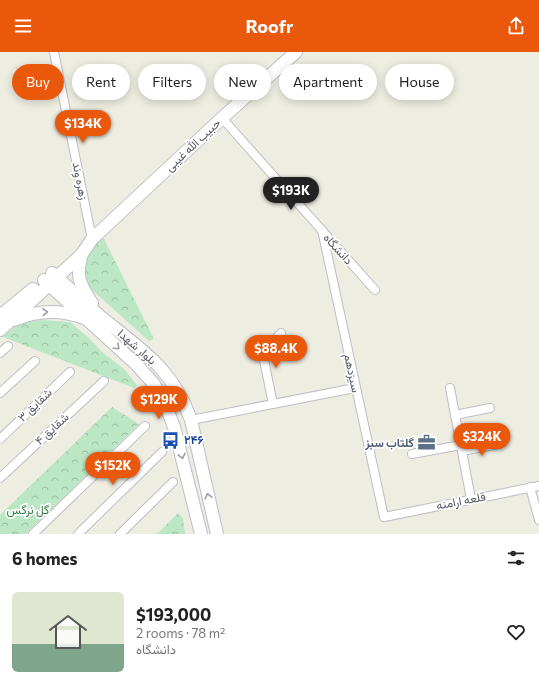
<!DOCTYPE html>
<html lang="en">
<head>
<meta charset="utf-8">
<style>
	body { margin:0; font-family:Commissioner,Vazirmatn,sans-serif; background:#f6f6f6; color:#222; height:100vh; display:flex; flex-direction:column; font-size:15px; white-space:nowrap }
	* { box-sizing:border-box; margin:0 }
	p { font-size:13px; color:#767676 }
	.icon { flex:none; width:22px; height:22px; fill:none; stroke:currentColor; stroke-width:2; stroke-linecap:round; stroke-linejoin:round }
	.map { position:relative; height:482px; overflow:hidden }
	.panel { display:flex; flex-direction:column; background:#fff; flex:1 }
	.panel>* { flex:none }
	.guide { position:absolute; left:12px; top:12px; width:515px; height:36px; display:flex; gap:8px }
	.price { position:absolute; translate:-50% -34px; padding:0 9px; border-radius:14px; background:#ea580c; color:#fff; font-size:13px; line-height:26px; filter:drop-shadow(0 1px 2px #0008) }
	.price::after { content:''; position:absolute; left:50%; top:24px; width:12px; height:9px; margin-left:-6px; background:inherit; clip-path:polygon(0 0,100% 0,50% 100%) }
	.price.current { background:#222; color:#fff }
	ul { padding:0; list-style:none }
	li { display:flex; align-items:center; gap:12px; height:100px; padding:0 12px }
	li+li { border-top:1px solid #e0e0e0 }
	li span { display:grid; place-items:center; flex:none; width:112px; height:80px; border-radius:6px; color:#555 }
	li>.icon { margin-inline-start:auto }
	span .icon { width:48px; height:48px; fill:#fffc; stroke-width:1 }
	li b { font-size:17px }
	h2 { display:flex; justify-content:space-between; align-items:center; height:48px; padding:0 12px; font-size:17px }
	.chip { padding:0 14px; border-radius:18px; background:#fff; box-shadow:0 2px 10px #0003; font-size:14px; line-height:36px }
	.chip.current { background:#ea580c; color:#fff }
	header { display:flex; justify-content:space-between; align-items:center; height:52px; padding:0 12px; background:#ea580c; color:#fff; font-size:18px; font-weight:700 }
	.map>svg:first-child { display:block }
</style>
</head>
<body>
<header><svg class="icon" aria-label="menu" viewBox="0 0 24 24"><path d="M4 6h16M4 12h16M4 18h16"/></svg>Roofr<svg class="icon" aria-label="share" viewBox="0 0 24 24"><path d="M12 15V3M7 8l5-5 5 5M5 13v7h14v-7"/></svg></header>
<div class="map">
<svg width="539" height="482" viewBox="0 0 539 482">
	<defs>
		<pattern id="park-crowns" width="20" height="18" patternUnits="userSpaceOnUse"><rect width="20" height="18" fill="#bce7c4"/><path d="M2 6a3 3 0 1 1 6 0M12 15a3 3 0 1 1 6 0" fill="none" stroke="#9cbea3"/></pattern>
	</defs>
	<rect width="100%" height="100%" fill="#edede1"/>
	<g fill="url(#park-crowns)">
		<polygon points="102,183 154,287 149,289 90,236 85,226 84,203"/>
		<path d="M 41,268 L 70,270 L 90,287 L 101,299 L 124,317 L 137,333 L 134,336 L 3,285 C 16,272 22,271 41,268 Z"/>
		<polygon points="112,355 139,372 26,482 0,482 0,463"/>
		<polygon points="178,461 183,466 185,482 157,482"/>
	</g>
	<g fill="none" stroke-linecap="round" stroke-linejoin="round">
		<defs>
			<g id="street">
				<polyline points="54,0 92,187"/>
				<polyline points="222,66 375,238"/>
				<polyline points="322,178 384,465 539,434"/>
				<polyline points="0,301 8,294"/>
				<polyline points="450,336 471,447"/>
				<polyline points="0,341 35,309"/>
				<polyline points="273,352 263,303 266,297 281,281"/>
				<polyline points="455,363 490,356"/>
				<polyline points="191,368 355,336"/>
				<polyline points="0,387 70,320"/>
				<polyline points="462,399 499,392"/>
				<polyline points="412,402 461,393"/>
				<polyline points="0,426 104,329"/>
				<polyline points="530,435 539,468"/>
				<polyline points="33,482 145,374"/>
				<polyline points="78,482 162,400"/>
				<polyline points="120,482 173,430"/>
			</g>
			<g id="secondary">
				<path d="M 82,202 C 75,224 80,233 92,251"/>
				<path d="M 52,221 C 69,236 85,251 102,266 C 142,298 173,317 191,368 L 217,482"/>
				<polyline points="44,228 136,312 154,332 166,354 174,375 201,482"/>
				<polyline points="0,264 33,237"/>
				<path d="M 14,268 C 38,258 60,257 84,266"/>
				<polyline points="0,278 82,202 92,187 222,66 296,0"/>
			</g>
		</defs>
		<use href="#street" stroke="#bcbdc3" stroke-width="10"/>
		<use href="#secondary" stroke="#bcbec6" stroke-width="14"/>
		<use href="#street" stroke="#fff" stroke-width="8"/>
		<use href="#secondary" stroke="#fff" stroke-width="12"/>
	</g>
	<defs><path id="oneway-chevron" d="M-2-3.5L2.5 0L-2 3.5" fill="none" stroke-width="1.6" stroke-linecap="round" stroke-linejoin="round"/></defs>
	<g stroke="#9c9da1">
		<use href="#oneway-chevron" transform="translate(45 260) rotate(-3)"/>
		<use href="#oneway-chevron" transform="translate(117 295) rotate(43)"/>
		<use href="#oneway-chevron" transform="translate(182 404) rotate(76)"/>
		<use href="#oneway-chevron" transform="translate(208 444) rotate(-103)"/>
	</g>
	<defs>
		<symbol id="bus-bare" viewBox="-9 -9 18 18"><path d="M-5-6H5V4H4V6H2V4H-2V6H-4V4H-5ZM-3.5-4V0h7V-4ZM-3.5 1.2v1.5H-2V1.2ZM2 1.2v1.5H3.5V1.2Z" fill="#1a4fb4" stroke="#fff" stroke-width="2.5" paint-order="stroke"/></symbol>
		<symbol id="office-bare" viewBox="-9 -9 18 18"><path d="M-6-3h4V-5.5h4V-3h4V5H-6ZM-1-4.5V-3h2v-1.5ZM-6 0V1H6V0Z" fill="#5c6f8a" stroke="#fff" stroke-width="2.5" paint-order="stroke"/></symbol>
	</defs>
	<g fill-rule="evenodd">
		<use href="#bus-bare" x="158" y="376" width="25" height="25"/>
		<use href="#office-bare" x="414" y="378" width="25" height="25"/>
	</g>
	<g text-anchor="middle" stroke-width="3.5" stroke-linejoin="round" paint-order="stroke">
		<g font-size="12" fill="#5a5c63" stroke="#fff">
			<text transform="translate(193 93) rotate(-43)" y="4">حبیب الله غیبی</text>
			<text transform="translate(80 129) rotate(79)" y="4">زهره وند</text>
			<text transform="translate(338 197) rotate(48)" y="4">دانشگاه</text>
			<text transform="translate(137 295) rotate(41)" y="4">بلوار شهدا</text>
			<text transform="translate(352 321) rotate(78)" y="4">سیزدهم</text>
			<text transform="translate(35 353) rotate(-44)" y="4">شقایق ۳</text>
			<text transform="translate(52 377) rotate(-43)" y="4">شقایق ۴</text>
			<text transform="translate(461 449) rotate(-11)" y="4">قلعه ارامنه</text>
		</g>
		<g font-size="12" font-weight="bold" fill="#164399" stroke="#fff" text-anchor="start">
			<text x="184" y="392">۲۴۶</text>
		</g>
		<g font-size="12" font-weight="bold" fill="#4e5e75" stroke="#fff" text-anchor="end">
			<text x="414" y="395">گلتاب سبز</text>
		</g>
		<g font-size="12" fill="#308443" stroke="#fff">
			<text x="28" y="462">گل نرگس</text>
		</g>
	</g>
</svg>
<b class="price" style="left:83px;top:92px">$134K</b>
<b class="price current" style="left:291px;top:159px">$193K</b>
<b class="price" style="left:276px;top:317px">$88.4K</b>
<b class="price" style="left:159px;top:368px">$129K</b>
<b class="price" style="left:482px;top:405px">$324K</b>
<b class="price" style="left:113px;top:434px">$152K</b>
<div class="guide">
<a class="chip current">Buy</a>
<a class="chip">Rent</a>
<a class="chip">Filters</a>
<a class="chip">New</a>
<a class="chip">Apartment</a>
<a class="chip">House</a>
</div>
</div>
<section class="panel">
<h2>6 homes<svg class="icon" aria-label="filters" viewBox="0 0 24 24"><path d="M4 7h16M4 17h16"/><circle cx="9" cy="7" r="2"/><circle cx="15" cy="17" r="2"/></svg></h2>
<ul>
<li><span style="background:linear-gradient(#dfe7d0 65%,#7fa58c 0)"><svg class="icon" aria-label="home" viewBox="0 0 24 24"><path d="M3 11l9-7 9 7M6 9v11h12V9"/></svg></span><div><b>$193,000</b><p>2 rooms · 78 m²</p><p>دانشگاه</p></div><svg class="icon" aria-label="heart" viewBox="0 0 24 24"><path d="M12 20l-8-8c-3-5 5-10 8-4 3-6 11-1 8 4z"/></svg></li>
</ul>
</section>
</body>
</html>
